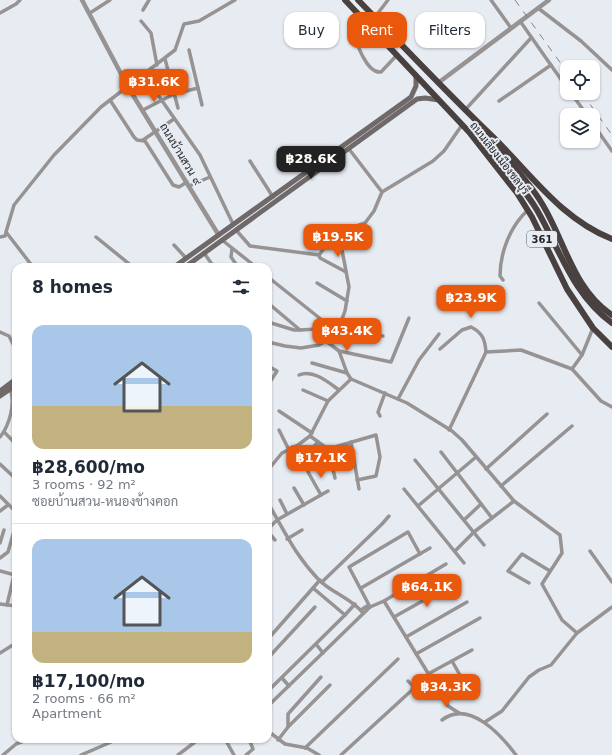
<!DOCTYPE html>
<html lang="en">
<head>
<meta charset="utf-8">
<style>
	body { margin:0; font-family:"DejaVu Sans",Sarabun,sans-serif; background:#f2f2f3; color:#1f2937; height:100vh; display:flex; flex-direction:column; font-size:15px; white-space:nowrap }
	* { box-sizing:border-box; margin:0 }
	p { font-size:13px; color:#747a83 }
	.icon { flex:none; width:22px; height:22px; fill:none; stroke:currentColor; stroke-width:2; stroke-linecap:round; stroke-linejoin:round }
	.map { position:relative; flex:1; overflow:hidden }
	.drawer { position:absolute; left:12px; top:263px; width:260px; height:480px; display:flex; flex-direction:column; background:#fff; border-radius:12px; box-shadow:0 1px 3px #0004 }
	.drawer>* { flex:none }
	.banner { position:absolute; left:284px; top:12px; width:268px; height:36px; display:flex; gap:8px }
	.buttons { position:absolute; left:560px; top:60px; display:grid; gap:8px }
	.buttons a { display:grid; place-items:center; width:40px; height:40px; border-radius:8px; background:#fff; box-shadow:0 1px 3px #0004; font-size:20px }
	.price { position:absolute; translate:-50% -34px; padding:0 9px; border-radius:8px; background:#ea580c; color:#fff; font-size:13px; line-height:26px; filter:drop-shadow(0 1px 2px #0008) }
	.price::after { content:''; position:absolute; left:50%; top:24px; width:12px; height:9px; margin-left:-6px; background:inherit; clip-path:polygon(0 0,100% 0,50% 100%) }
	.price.selected { background:#222; color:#fff }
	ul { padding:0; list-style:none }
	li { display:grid; align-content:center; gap:8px; height:212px; padding:0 20px }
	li+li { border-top:1px solid #e0e1e3 }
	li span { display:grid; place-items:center; height:124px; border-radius:12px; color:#555 }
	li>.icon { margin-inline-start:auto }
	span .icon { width:72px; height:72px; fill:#fffc; stroke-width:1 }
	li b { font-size:17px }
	h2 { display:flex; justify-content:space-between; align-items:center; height:48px; padding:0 20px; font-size:17px }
	.tag { padding:0 14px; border-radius:12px; background:#fff; box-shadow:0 1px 3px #0004; font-size:14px; line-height:36px }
	.tag.selected { background:#ea580c; color:#fff }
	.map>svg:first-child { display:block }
</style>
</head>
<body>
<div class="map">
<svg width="612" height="755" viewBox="0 0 612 755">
	<rect width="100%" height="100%" fill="#e7ebf2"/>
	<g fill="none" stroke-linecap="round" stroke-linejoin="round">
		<g stroke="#979393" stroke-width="3.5">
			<polyline points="491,0 511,28"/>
			<polyline points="538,8 581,41 612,70"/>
			<polyline points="143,10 149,0"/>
			<polyline points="0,13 16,4 20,0"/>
			<polyline points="90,13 110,0"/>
			<path d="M 358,14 L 350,24 C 354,35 365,74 381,72 L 397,55"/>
			<polyline points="375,17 388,0"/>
			<polyline points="141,21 151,33 157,65"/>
			<polyline points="520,21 567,88"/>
			<polyline points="189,50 202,105"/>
			<polyline points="165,59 178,108"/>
			<polyline points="151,85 200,155 233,224"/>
			<polyline points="571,93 587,115"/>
			<polyline points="110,100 134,137 137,140 145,141 173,185 179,187 187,182"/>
			<polyline points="499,101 551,65"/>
			<polyline points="143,110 174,94 198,88"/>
			<polyline points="465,110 531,38"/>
			<polyline points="593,124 612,151"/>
			<polyline points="143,140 174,119"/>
			<polyline points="349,149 382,192"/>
			<polyline points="250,161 273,197"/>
			<polyline points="189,186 210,177"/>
			<polyline points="236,230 250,246 319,255"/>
			<polyline points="0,237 5,236 6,233"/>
			<polyline points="96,237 133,267"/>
			<polyline points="222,240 256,267"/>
			<polyline points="174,245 186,258"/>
			<polyline points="232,249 231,257 238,267"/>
			<polyline points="204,253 214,267"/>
			<polyline points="319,255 320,258 346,272"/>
			<polyline points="319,255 333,237 339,233"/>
			<polyline points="33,267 6,232 14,205 54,155 101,107 175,50 184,24 199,21 235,0"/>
			<polyline points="268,277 337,332"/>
			<path d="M 503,280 L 500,276 C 500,253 510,226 528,210"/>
			<polyline points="317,283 347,301"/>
			<polyline points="268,303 300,330 317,329 323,320"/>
			<polyline points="539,303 582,355"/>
			<polyline points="268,322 294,330 300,330"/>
			<polyline points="0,332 9,336 16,350"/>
			<polyline points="337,332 383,336"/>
			<polyline points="326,341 339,351 347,373 351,379 407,403 452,431 462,440 514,501 560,535 562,553 542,584 562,620 577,633"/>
			<polyline points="268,342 285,346 301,348 319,345 336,335 345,311 349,287 339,234 340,232 365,223 374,211 382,192 433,161 444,151 462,125"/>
			<path d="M 440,349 L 462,330 L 471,327 C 483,333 485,340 486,352"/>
			<polyline points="339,351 391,362 409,318"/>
			<polyline points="486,352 521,350 572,369 601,401 612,407"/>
			<polyline points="312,363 347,373"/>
			<polyline points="268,366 277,371 268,385"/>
			<polyline points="572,369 582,355 593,328"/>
			<path d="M 299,375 C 313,369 328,382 339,390"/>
			<polyline points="303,390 328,401"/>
			<polyline points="398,399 419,360 439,334"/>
			<polyline points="279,411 312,433"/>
			<polyline points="380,416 378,412 385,393"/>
			<polyline points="279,430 289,450"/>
			<polyline points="449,430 486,352"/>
			<polyline points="4,432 16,444"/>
			<polyline points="310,436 328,449 376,435 380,457 376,476 357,480"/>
			<path d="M 0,437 C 9,426 16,403 10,389"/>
			<polyline points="351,442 359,489"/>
			<polyline points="328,449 335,478"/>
			<polyline points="441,452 492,518"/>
			<polyline points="415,460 484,545"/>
			<polyline points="299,463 318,442"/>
			<polyline points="0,464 16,479"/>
			<polyline points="486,469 547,414"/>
			<polyline points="268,470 282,453 298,445 310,436 328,401 351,379"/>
			<polyline points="308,472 321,495"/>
			<polyline points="501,486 572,426"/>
			<polyline points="294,488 304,505"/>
			<polyline points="404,489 464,563"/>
			<polyline points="0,496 16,512"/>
			<polyline points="280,500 287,514"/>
			<path d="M 268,503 C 285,532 295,555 319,580 C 332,593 351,598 363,613"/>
			<polyline points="418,506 476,457"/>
			<polyline points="0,511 8,505"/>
			<polyline points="464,520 481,504"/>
			<polyline points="268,529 277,520 328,491"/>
			<polyline points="268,532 275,540"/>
			<polyline points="287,539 302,530"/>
			<polyline points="0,543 4,530"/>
			<polyline points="455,551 474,532 514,501"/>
			<polyline points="590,551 612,582"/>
			<polyline points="0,558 8,552 16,524"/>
			<polyline points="0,571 15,575"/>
			<polyline points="322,582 382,524 389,516"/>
			<polyline points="529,583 508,571 522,554 550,571"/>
			<polyline points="313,588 345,615 355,604"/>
			<polyline points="361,588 430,548"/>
			<polyline points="384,601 448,706 459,713"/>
			<polyline points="0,604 16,606"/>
			<polyline points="7,605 14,575"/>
			<polyline points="370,607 349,567 408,532 420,554"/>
			<polyline points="361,610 367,606 370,607"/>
			<polyline points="394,617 451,585"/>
			<polyline points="406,637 467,602"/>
			<polyline points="268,639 320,580"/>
			<polyline points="316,644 323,653"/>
			<polyline points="0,653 16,643"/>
			<polyline points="416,654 480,618"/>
			<polyline points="268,658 315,607"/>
			<polyline points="452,661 461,677"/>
			<polyline points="428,674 472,650"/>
			<polyline points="282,678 289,686"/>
			<polyline points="268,691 345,615"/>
			<polyline points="268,706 370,607 384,601 446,564"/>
			<path d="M 442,720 C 469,699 501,735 516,755"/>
			<polyline points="485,722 502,711 529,677 539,670 551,665 577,633 612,607"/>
			<polyline points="288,727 288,714 321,677"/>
			<polyline points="268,731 285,744 307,748 319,755"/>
			<polyline points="225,739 234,755"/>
			<polyline points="278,740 288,727 330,685"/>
			<polyline points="305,748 398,659"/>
			<polyline points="3,755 16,744 29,739"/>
			<polyline points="81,755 118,739"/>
			<polyline points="178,755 199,739"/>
			<polyline points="246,755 253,749 249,739"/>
			<polyline points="341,755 412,690 413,686 408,681"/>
		</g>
		<g stroke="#979393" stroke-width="4.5">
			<polyline points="82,0 128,87 218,234"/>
			<polyline points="438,83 549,0"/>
		</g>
		<g stroke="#6f6a69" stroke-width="5">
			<polyline points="174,267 411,97 416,86 416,75"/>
			<polyline points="185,267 417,99 425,98 439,100"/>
			<polyline points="0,391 16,379"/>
			<polyline points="0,396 16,385"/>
		</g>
		<g stroke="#484140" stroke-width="6">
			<polyline points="345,0 469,132 517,193 532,217 567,289 593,328 612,347"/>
			<path d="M 358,0 C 403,46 447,93 493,137 C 531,174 561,219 612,239"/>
			<path d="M 497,147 C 512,165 529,182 541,202 C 564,238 573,290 612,315"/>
			<path d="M 487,149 C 505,168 523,187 537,210 C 560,250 573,295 612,323"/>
		</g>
		<g stroke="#808287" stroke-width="1" stroke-dasharray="7 7" stroke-linecap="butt">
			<polyline points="515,0 567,72"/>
			<polyline points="582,93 612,135"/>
		</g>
	</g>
	<g text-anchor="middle" stroke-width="4" stroke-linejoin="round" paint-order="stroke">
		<rect fill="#e7ebf2" stroke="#5d5f62" stroke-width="1" x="527" y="231" width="30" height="16" rx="3"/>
		<g font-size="10" font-weight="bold" fill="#222325">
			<text x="542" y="243">361</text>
		</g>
		<g font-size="11" fill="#222325" stroke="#e7ebf2">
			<text transform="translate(181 154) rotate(59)" y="4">ถนนบ้านสวน ๙</text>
			<text transform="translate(500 158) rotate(52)" y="4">ถนนเลี่ยงเมืองชลบุรี</text>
		</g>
	</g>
</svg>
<div class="buttons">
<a><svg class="icon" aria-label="locate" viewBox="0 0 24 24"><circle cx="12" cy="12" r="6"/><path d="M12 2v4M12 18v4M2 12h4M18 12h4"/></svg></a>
<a><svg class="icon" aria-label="layers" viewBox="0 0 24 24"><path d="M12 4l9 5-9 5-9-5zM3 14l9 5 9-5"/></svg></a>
</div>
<b class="price" style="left:154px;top:103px">฿31.6K</b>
<b class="price selected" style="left:311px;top:180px">฿28.6K</b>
<b class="price" style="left:338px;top:258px">฿19.5K</b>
<b class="price" style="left:471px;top:319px">฿23.9K</b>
<b class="price" style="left:347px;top:352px">฿43.4K</b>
<b class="price" style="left:321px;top:479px">฿17.1K</b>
<b class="price" style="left:427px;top:608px">฿64.1K</b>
<b class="price" style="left:446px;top:708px">฿34.3K</b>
<div class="banner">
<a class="tag">Buy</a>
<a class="tag selected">Rent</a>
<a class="tag">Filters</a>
</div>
<section class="drawer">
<h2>8 homes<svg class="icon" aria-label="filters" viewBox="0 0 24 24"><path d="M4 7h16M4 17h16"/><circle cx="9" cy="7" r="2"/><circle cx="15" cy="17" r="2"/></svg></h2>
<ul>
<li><span style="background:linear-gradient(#a9c7e8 65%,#c2b280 0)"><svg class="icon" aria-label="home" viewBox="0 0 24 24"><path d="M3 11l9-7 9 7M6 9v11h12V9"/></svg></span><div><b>฿28,600/mo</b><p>3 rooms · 92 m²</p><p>ซอยบ้านสวน-หนองข้างคอก</p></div></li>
<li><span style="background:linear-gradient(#a9c7e8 75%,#c2b280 0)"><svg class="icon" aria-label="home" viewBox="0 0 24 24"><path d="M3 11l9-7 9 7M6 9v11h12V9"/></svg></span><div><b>฿17,100/mo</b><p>2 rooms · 66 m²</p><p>Apartment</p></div></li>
</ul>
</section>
</div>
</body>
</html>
